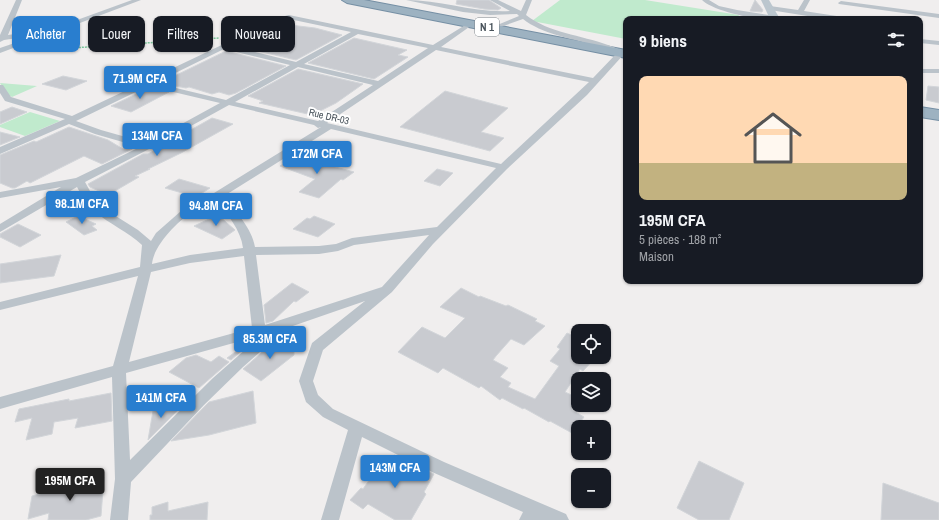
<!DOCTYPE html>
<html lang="fr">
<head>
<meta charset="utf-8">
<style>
	body { margin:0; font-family:"Archivo Narrow",sans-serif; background:#20242c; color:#f1f3f6; height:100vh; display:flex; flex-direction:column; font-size:15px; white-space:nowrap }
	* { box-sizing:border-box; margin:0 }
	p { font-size:13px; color:#9ea1a6 }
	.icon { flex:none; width:22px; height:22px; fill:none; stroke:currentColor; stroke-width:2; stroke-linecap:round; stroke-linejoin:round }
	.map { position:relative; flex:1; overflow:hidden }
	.drawer { position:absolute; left:623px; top:16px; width:300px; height:268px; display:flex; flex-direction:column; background:#171b24; border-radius:8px; box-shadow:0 1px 3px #0004 }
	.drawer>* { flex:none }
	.banner { position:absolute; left:12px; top:16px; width:380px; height:36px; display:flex; gap:8px }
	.fabs { position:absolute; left:571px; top:324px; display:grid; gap:8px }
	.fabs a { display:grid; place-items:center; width:40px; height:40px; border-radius:8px; background:#171b24; box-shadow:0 1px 3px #0004; font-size:20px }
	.price { position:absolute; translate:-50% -34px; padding:0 9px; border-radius:4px; background:#297ecf; color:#fff; font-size:13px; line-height:26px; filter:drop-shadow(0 1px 2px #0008) }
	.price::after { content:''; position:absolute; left:50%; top:24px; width:12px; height:9px; margin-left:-6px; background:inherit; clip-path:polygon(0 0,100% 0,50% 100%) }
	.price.on { background:#222; color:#fff }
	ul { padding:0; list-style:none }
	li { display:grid; align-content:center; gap:8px; height:212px; padding:0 16px }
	li span { display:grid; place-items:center; height:124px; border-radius:8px; color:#555 }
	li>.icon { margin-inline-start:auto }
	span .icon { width:72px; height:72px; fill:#fffc; stroke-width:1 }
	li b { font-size:17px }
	h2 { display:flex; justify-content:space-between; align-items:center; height:48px; padding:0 16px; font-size:17px }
	.tag { padding:0 14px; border-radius:8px; background:#171b24; box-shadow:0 1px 3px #0004; font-size:14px; line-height:36px }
	.tag.on { background:#297ecf; color:#fff }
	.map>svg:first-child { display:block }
</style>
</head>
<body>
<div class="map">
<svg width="939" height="520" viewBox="0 0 939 520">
	<rect width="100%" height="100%" fill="#f0eeee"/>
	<g fill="#c0eacd">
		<polygon points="560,0 645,0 739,15 737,19 626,19 626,39 532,21"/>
		<polygon points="0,83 37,86 12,97 7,94"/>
		<polygon points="30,112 60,121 25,136 0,127 0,125"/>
	</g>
	<g fill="#c9cbd0" stroke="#d2d5d9">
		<polygon points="457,0 489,0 501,8 498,10 484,9 456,4"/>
		<polygon points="755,0 763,10 762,12 750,11"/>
		<polygon points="282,24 315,28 342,35 296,60 237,46 263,35 262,35"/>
		<polygon points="354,38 407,50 398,55 408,57 374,79 308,63"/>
		<polygon points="226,51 286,66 236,93 229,95 219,92 212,94 189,87 186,88 160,83"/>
		<polygon points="298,69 363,84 336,103 312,115 259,103 263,101 248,96"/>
		<polygon points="63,76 87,81 66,90 42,84"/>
		<polygon points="928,86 939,87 939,103 926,100"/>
		<polygon points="149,88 169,92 131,112 111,106"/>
		<polygon points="445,91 508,108 481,132 504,138 490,151 400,127"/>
		<polygon points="12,107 27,112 0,124 0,112"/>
		<polygon points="212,118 233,124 181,153 148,169 150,169 135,176 139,177 108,195 90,187 88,184 143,154 148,154"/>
		<polygon points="69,127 108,140 123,149 127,147 132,149 102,164 84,156 30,183 27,181 15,188 12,188 0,183 0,155 34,141 36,142"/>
		<polygon points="0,132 20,137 0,145"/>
		<polygon points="298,155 324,164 354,172 343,180 341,179 319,198 299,192 315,179 280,166"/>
		<polygon points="437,169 453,173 440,186 424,181"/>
		<polygon points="179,179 210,188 196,197 165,188"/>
		<polygon points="218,215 235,230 222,239 194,226"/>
		<polygon points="78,216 96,224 92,226 97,230 84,235 66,222"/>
		<polygon points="314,216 335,224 318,237 293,229 307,218 310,219"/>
		<polygon points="18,224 41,235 20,247 0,237 0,234"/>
		<polygon points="61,255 54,276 0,283 0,264"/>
		<polygon points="292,283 309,292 296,302 294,301 273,321 266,323 264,305"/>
		<polygon points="461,288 479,297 480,296 506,306 508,305 537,319 535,321 545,326 524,345 511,339 496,356 493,360 508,368 500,377 511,383 508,387 535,399 559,366 550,361 560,349 557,347 567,333 578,338 578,357 596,357 583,371 580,369 565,392 578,398 572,410 584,417 572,433 550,421 549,422 524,408 523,409 502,398 500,400 481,386 479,388 443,368 438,373 398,352 422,327 445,338 465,318 440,307"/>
		<polygon points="256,338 231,360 227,358 253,339"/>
		<polygon points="277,339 294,350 294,355 261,381 243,369"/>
		<polygon points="196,355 211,362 219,356 229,362 199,388 169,372 186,358"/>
		<polygon points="253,391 256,423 209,435 171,441 209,402"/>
		<polygon points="111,393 112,421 75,428 78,418 54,422 52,434 26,440 32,418 15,422 19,409 69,399 69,401"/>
		<polygon points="178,407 177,408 181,407 148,440 153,411"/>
		<polygon points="394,455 434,474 424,492 426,494 411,520 395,520 368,504 363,509 350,500 361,488 363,489 379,466 381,467 386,460 389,461"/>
		<polygon points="699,461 744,483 729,520 699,520 677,508"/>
		<polygon points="104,477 101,516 86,520 48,520 49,513 28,519 32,496"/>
		<polygon points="883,483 939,503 939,520 881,520"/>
		<polygon points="168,502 168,511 208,502 207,520 150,520 150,515 152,515 152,507"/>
	</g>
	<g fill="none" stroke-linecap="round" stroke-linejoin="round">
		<defs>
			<g id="trunk">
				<polygon points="342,0 364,0 626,50 626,58 347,3"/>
				<polygon points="920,107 939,110 939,120 920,117"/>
			</g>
		</defs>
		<use href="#trunk" stroke="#758fa4" stroke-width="2"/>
		<polyline stroke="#7bc59b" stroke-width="1.5" stroke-dasharray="2 1" stroke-linecap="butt" points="28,51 219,38"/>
		<g fill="#bbc3ca" fill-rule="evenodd">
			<polygon points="16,0 22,0 8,35 41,30 44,32 132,0 141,0 0,53 0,48 38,35 4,40 0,42 0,35"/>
			<path d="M 406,0 C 441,0 474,13 510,11 L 490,0 L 498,0 L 521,11 L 526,0 L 532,0 L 526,15 C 549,33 581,35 608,45 C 613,47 620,49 625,53 L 587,95 L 507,169 L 433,244 L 392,292 L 323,350 L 313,381 L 318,395 L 333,409 L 444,462 L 566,514 L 569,520 L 519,520 L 523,512 L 432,472 L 362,437 L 339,520 L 321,520 L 348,430 L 323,417 L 306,402 L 299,381 L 312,343 L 365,301 L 287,328 L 243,367 L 204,405 L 131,482 L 128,520 L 110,520 L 115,479 L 112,377 L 0,409 L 0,397 L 113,366 L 138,276 L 0,310 L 0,302 L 140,267 L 142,245 C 128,232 110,224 95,212 C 87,206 82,196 77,187 L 0,232 L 0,224 L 61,187 L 0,198 L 0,192 L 76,178 L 140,147 L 95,134 L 69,124 L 0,154 L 0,147 L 65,119 L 5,101 L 0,93 L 0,85 L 3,85 L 11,97 L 72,116 L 281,17 L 289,15 L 433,45 L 470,22 L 472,23 L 472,25 L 441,47 L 593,78 L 616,54 C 608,51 601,47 593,45 C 570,38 542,34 523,19 L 495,29 L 490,28 L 519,16 L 517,14 L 490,15 L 463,12 ZM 289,19 L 351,32 L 296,62 L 230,46 ZM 358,34 L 428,48 L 378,81 L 304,64 ZM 224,49 L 290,65 L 226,100 L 155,83 ZM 436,50 L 574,79 L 589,82 L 501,164 L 327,123 ZM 298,67 L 373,85 L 318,121 L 235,102 ZM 148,86 L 220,103 L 147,143 L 101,130 L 76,121 ZM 229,105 L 314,125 L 318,128 L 321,127 L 214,193 L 189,204 L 156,233 L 151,241 L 138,230 L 103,208 L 95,200 L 85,182 L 151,148 ZM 331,129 L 496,168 L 437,227 L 352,238 L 336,244 L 319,246 L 255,247 C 252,228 235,211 224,196 ZM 216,200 C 227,214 241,230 243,248 L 190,255 L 152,264 C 154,244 179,220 196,209 C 202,205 210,203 216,200 ZM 429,235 L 382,287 L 265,325 L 256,255 L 319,254 L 338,251 L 354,245 ZM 244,256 L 252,328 L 129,362 L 151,272 L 190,263 ZM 262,335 L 213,378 L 130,460 L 126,373 Z"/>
			<path d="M 702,0 L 709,0 L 719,6 L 737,10 L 775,16 L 778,18 C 765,23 712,11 702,0 Z"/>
			<path d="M 804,0 L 810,0 L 804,11 L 843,17 L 846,19 C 820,19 795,14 770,10 L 767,8 L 770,6 L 798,10 Z"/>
			<polygon points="841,1 939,14 939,18 839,4 838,3"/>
			<polygon points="920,39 939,41 939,45 920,43"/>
			<rect x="920" y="69" width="19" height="4"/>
		</g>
		<polygon fill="#bbc6ce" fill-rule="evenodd" points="761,0 769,0 780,19 770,19"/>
		<use href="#trunk" fill="#9db2c1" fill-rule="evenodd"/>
	</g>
	<g text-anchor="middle" stroke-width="4" stroke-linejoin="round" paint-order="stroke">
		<g font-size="10" fill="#48525a" stroke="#fff">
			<text transform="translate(329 116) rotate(13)" y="4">Rue DR-03</text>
		</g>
		<rect fill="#fff" stroke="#7f868c" stroke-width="1" x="475" y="18" width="24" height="18" rx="3"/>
		<g font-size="11" font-weight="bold" fill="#48525a">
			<text x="487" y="31">N 1</text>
		</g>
	</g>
</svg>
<div class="fabs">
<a><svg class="icon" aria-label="locate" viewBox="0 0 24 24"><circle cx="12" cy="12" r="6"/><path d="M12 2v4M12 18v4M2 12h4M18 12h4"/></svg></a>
<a><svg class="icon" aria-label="layers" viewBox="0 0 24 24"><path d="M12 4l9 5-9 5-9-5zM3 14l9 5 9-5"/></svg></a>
<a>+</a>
<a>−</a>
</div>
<b class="price" style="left:140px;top:100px">71.9M CFA</b>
<b class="price" style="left:157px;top:157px">134M CFA</b>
<b class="price" style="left:317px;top:175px">172M CFA</b>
<b class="price" style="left:82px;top:225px">98.1M CFA</b>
<b class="price" style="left:216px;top:227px">94.8M CFA</b>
<b class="price" style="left:270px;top:360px">85.3M CFA</b>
<b class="price" style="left:161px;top:419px">141M CFA</b>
<b class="price" style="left:395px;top:489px">143M CFA</b>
<b class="price on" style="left:70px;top:502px">195M CFA</b>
<div class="banner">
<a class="tag on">Acheter</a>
<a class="tag">Louer</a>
<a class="tag">Filtres</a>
<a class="tag">Nouveau</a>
</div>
<section class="drawer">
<h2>9 biens<svg class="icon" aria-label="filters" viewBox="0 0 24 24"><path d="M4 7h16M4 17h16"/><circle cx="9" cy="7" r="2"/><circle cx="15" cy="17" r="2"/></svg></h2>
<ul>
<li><span style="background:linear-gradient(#ffd9b3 70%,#c2b280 0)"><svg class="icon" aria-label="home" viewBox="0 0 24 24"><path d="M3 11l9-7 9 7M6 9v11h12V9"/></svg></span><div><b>195M CFA</b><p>5 pièces · 188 m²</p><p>Maison</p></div></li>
</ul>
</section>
</div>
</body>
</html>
